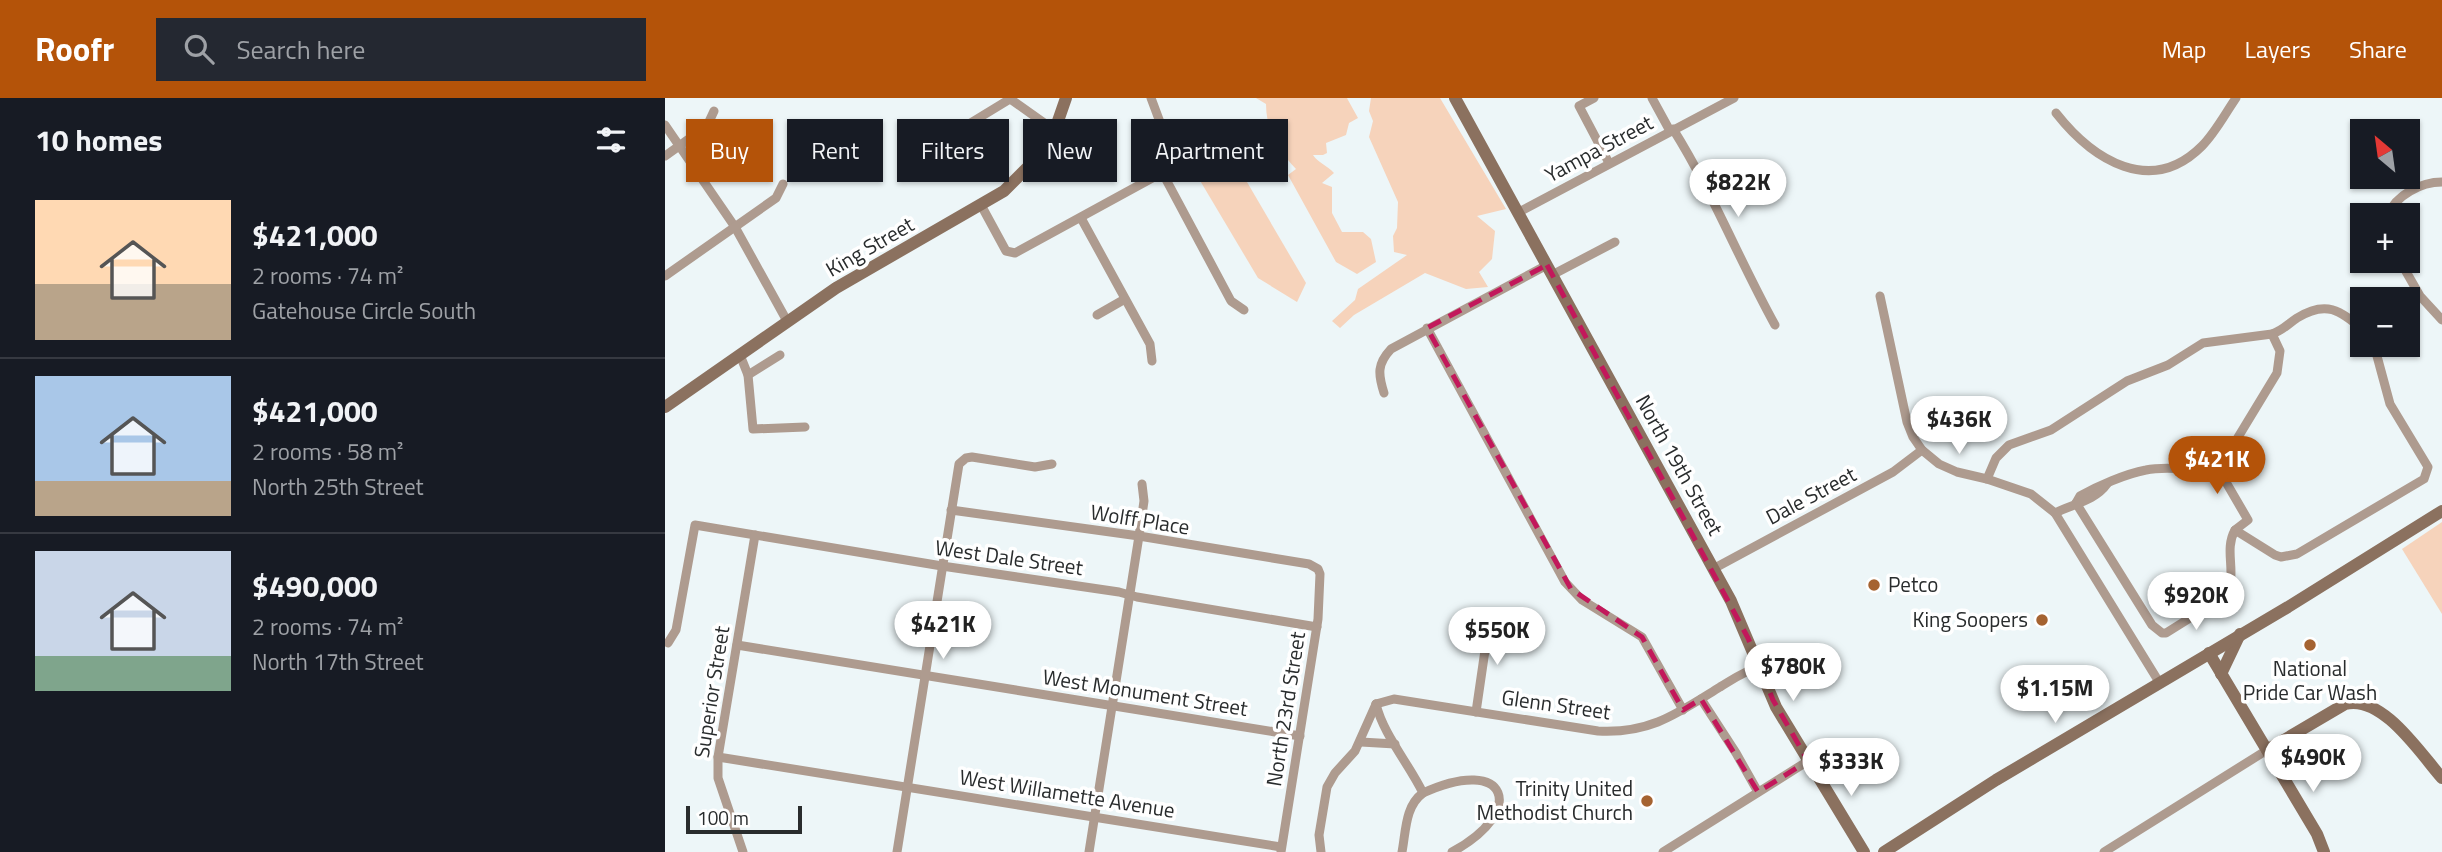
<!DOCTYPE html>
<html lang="en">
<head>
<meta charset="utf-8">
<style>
	body { margin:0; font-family:"Titillium Web",sans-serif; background:#242831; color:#f1f3f6; height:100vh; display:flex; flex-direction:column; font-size:26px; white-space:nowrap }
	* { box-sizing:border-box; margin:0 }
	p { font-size:23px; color:#9ea1a6 }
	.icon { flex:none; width:38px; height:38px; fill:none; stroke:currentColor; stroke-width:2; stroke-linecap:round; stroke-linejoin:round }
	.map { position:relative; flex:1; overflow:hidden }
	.panel { display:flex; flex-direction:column; background:#171b24; width:665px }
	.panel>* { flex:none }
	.guide { position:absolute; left:21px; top:21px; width:665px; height:63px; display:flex; gap:14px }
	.needle { width:46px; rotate:331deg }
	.tools { position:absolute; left:1685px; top:21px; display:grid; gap:14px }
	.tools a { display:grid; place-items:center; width:70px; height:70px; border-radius:0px; background:#171b24; box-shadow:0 2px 5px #0004; font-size:35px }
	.scale { position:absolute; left:21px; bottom:18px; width:116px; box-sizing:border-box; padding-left:7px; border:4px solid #292c2d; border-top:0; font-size:19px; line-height:24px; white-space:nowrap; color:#292c2d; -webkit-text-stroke:5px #fff; paint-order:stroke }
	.price { position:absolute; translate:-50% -60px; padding:0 16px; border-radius:24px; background:#fff; color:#222; font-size:23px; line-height:46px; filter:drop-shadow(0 2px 4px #0008) }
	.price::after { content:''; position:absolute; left:50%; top:42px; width:21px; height:16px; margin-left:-10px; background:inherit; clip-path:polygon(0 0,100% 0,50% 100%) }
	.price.active { background:#b45309; color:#fff }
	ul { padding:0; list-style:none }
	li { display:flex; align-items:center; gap:21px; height:175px; padding:0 35px }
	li+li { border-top:2px solid #363941 }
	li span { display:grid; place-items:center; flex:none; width:196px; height:140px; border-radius:0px; color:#555 }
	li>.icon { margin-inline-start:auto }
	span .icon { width:84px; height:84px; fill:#fffc; stroke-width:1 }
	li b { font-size:30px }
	h2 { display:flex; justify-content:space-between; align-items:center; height:84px; padding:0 35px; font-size:30px }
	.chip { padding:0 24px; border-radius:0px; background:#171b24; box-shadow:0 2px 5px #0004; font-size:24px; line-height:63px }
	.chip.active { background:#b45309; color:#fff }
	header { display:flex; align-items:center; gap:42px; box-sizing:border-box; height:98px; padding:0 35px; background:#b45309; color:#fff }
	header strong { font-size:33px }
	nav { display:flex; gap:38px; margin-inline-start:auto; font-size:24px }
	.search { width:490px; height:63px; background:#242831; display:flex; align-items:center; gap:18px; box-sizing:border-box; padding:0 24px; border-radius:0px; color:#9ea1a6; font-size:26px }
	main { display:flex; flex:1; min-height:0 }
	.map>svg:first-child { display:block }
</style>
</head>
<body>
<header>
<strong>Roofr</strong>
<div class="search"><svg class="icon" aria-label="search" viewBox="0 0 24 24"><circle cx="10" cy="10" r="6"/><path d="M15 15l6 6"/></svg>Search here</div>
<nav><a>Map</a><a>Layers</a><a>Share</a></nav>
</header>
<main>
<section class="panel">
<h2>10 homes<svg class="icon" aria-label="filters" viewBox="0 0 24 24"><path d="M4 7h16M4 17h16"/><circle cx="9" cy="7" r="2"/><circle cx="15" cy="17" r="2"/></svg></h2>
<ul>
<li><span style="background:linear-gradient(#ffd9b3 60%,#b9a48a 0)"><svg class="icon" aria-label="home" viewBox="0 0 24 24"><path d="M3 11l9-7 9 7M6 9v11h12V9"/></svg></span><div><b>$421,000</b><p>2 rooms · 74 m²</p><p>Gatehouse Circle South</p></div></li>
<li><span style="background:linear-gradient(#a9c7e8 75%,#b9a48a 0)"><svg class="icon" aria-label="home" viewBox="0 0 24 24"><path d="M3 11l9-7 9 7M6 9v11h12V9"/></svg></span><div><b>$421,000</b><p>2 rooms · 58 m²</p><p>North 25th Street</p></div></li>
<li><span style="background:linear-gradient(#c9d6e8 75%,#7fa58c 0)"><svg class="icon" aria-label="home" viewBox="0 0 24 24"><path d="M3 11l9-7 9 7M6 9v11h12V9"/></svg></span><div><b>$490,000</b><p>2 rooms · 74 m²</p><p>North 17th Street</p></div></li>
</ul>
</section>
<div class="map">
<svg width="1777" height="754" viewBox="0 0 1777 754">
	<rect width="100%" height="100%" fill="#edf6f8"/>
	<g fill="#f6d3bb">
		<path d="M 591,0 L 682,0 L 683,2 L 693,20 L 684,25 L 681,37 L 661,45 L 662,55 L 658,57 L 648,57 C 653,65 662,67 669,75 L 657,85 L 667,89 L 667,115 L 677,134 L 698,134 L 706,141 L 711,164 L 692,176 L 671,164 L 623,77 L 631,71 C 613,52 601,32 601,6 Z"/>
		<polygon points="706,0 775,0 841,111 812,118 830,133 827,161 814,174 823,189 801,191 760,175 689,217 675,230 667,223 690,202 693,191 742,157 729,154 728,138 732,130 733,104 704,39 708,23 704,13"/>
		<polygon points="558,43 641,185 632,204 593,180 518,54"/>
		<polygon points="1777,424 1777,516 1737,451"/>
	</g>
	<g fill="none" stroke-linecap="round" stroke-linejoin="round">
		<g stroke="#ae9b8f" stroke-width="9">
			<polyline points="344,0 389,32"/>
			<polyline points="929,0 914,8 944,65"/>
			<polyline points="987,0 1005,33"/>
			<path d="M 1391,15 C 1428,62 1486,99 1537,48 C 1550,35 1560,16 1571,0"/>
			<polyline points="0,27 70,129 122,223"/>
			<path d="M 1008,31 C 1047,93 1074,162 1110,227"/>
			<polyline points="258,54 345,1"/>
			<polyline points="0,58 42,28 49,13"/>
			<polyline points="497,74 566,203 579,212"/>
			<polyline points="316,107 341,153 350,155 511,67 486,0"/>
			<polyline points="854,114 1069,0"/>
			<path d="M 1723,117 C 1731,97 1756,84 1777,84"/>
			<polyline points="416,120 485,246 487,263"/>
			<polyline points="1735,163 1755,198 1777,222"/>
			<polyline points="887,177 950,144"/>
			<polyline points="0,178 111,100 118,86"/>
			<polyline points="1215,198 1242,324 1248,339 1257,352 1274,366 1292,374 1322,381 1366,396 1390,415 1494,584"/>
			<polyline points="432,217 460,201"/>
			<polyline points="762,230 900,484 917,502 977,539 1018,612"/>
			<path d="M 1607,236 C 1617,233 1623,226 1632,220 C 1661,202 1675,212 1698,232"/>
			<polyline points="75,257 83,277 88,331 140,329"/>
			<polyline points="83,277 115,257"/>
			<path d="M 719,295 C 713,276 712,266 726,251 L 882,167"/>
			<polyline points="1551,367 1583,422 1570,432"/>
			<path d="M 1322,381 L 1331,360 L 1344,347 L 1386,332 L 1462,283 L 1503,267 L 1538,245 L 1607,236 L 1615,253 L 1612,275 L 1561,359 C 1537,379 1509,366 1481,372 C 1460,376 1433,388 1415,398 L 1411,405"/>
			<path d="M 1411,405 L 1487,527 L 1497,535 L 1501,535 L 1557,500 C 1576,480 1557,455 1570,432 L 1610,457 L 1616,459 L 1632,456 L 1759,381 L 1763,369 L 1725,306 L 1709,247"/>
			<polyline points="286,412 474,438 644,466 653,471 655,476 653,521 616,754"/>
			<path d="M 1390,415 C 1408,406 1430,403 1442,386"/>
			<polyline points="1048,471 1228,374 1257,352"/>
			<polyline points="3,545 11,532 30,427 277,468 454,494 472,499 652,529"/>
			<polyline points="72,547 635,638"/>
			<polyline points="1036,601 1071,655 1093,694"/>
			<path d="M 711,606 L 729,601 L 933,633 C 985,636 1013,615 1055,589 C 1067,582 1079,573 1094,569"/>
			<path d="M 711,606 C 718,636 744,666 758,695 C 740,708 741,733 737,754"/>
			<polyline points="811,614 825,518"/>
			<polyline points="696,644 730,646"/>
			<polyline points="53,659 616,749"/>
			<path d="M 758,695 C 843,656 863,713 787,754"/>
			<polyline points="78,754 53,680 53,659 90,437"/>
			<polyline points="232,754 294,366 301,360 307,359 370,369 387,366"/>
			<polyline points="424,754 474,438 479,403 477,386"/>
			<polyline points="656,754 654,737 662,689 670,675 690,653 711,606"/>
			<polyline points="998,754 1143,663"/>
			<polyline points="1439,754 1602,652"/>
		</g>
		<g stroke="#8b715f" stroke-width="12">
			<polyline points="790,0 1066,503 1111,609 1199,754"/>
			<polyline points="0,309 171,190 339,93 363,69 383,42 393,23 401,0"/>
			<polyline points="1544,555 1652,736 1659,754"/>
			<polyline points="1556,576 1575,536"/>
			<path d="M 1602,652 L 1680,606 C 1717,596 1755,655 1777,680"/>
			<polyline points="1219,754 1331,682 1623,509 1777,413"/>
		</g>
	</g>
	<path fill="none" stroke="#c2185b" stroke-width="5" stroke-dasharray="14 9" stroke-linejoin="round" d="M 882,167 L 1083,540 L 1108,602 L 1143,663 L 1093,694 L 1036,601 L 1018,612 L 977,539 L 906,491 L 762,230 Z"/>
	<g fill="#a56331" stroke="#fff" stroke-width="2.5">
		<circle cx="1209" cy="487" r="7"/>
		<circle cx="1377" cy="522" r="7"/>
		<circle cx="1645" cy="547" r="7"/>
		<circle cx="982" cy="703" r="7"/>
	</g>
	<g text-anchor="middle" stroke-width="7" stroke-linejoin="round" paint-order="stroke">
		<g font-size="21" fill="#292c2d" stroke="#fff">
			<text transform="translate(934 51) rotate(-28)" y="7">Yampa Street</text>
			<text transform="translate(205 149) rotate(-30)" y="7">King Street</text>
			<text transform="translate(1014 367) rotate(61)" y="7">North 19th Street</text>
			<text transform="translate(1146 398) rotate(-28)" y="7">Dale Street</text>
			<text transform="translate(475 422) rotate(9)" y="7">Wolff Place</text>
			<text transform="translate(344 460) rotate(8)" y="7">West Dale Street</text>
			<text transform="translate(47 594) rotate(-81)" y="7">Superior Street</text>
			<text transform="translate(480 595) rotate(9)" y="7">West Monument Street</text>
			<text transform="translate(891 607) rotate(8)" y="7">Glenn Street</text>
			<text transform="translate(621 611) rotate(-81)" y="7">North 23rd Street</text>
			<text transform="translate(402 696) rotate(9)" y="7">West Willamette Avenue</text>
		</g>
		<g font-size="21" fill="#292c2d" stroke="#fff" text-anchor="end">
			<text x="1223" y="494" text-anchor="start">Petco</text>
			<text x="1363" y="529">King Soopers</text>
			<text x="1645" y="578" text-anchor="middle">National<tspan x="1645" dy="24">Pride Car Wash</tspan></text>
			<text x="968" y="698">Trinity United<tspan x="968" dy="24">Methodist Church</tspan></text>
		</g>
	</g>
</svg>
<div class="tools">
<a><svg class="needle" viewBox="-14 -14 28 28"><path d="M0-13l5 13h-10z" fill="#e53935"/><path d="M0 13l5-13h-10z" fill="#9ea1a6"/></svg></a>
<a>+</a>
<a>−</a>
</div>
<div class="scale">100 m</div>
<b class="price" style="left:1073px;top:121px">$822K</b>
<b class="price" style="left:1294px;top:358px">$436K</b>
<b class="price active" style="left:1552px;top:398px">$421K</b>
<b class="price" style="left:1531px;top:534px">$920K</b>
<b class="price" style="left:278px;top:563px">$421K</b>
<b class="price" style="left:832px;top:569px">$550K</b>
<b class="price" style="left:1128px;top:605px">$780K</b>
<b class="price" style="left:1390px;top:627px">$1.15M</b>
<b class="price" style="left:1648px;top:696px">$490K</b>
<b class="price" style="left:1186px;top:700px">$333K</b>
<div class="guide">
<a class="chip active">Buy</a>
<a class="chip">Rent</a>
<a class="chip">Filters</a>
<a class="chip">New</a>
<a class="chip">Apartment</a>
</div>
</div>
</main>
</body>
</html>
